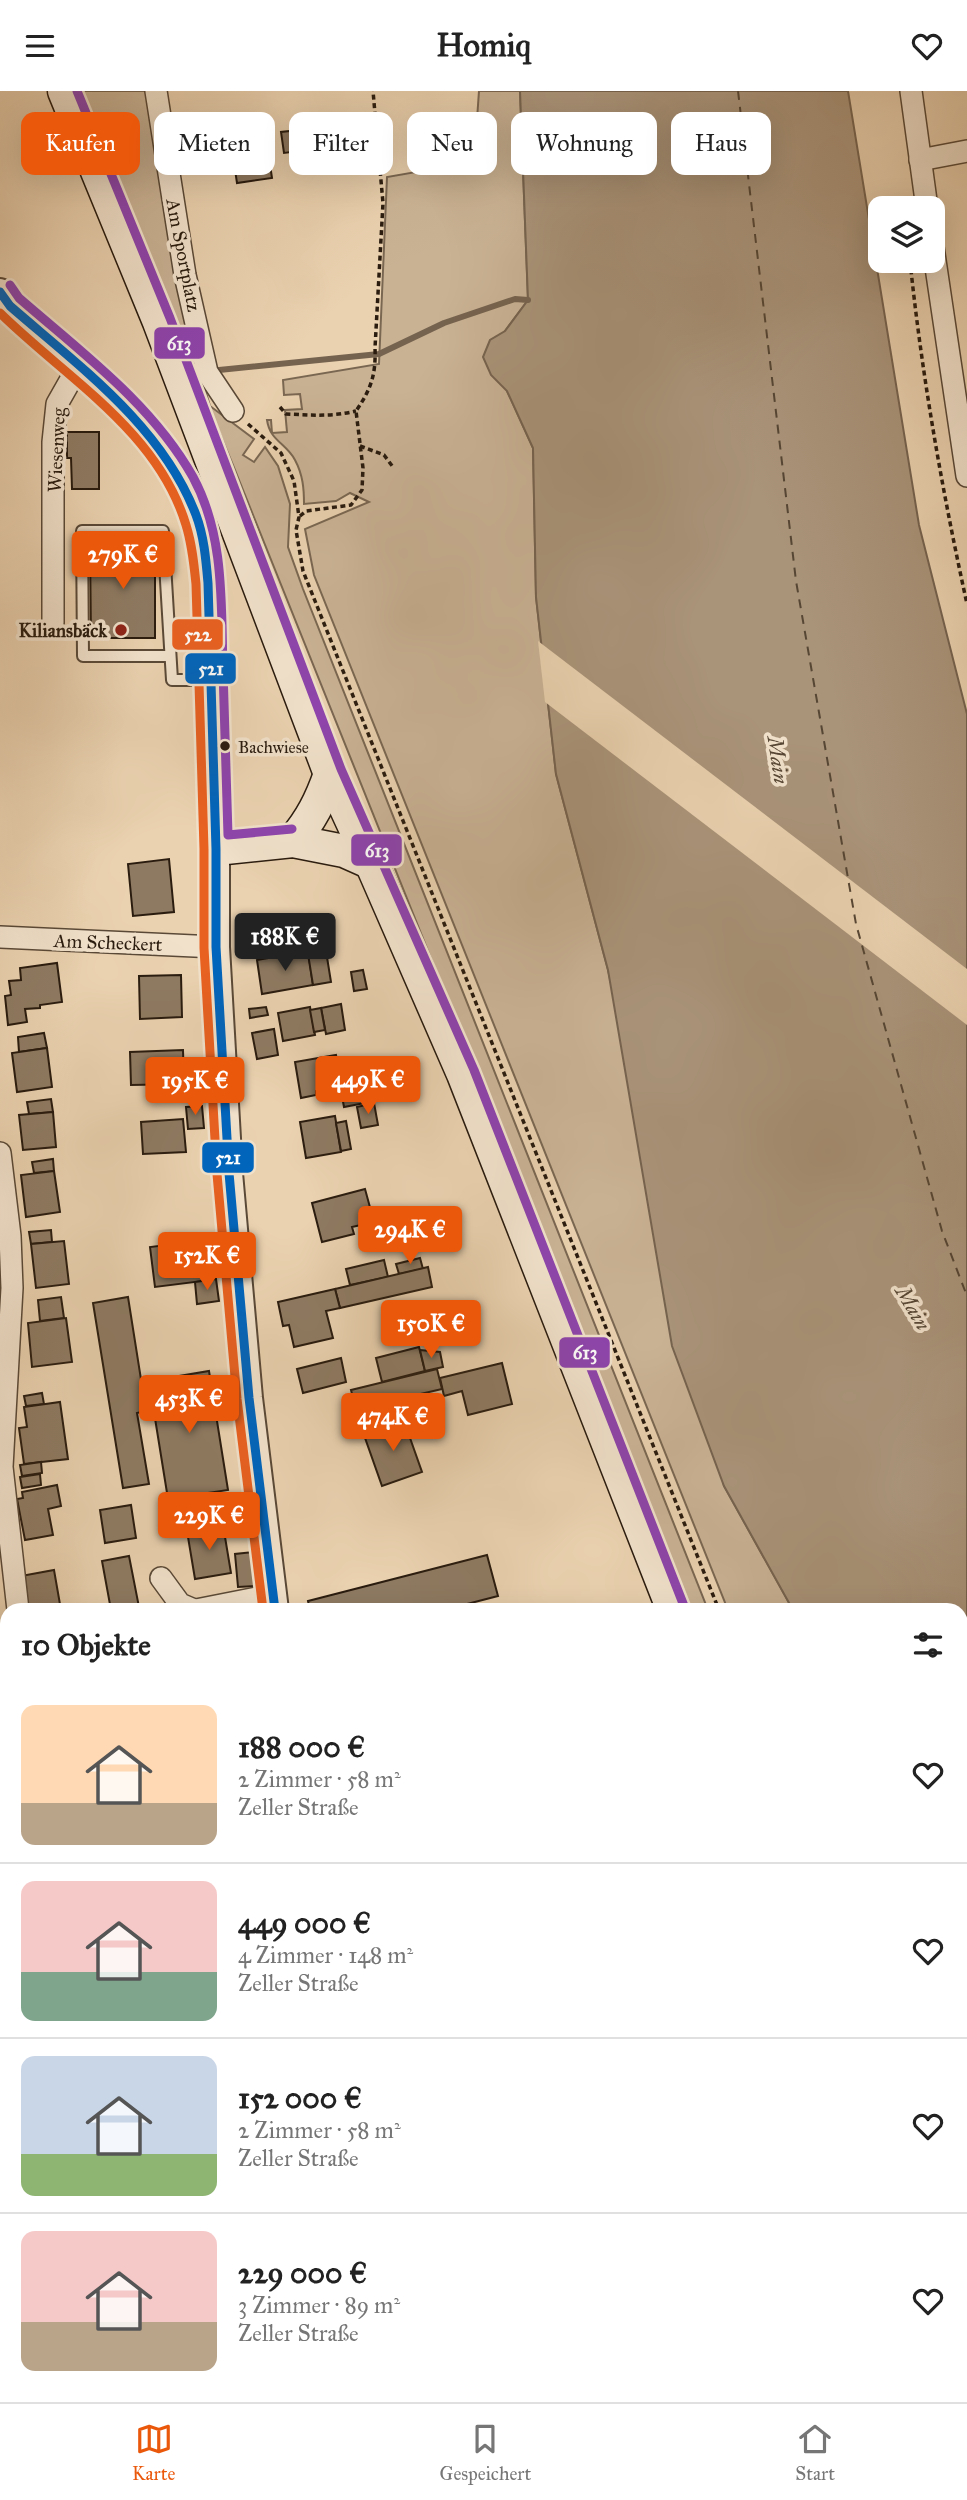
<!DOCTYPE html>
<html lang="de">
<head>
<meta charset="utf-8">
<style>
	body { margin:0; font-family:"IM FELL Great Primer",serif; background:#f2f2f2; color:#222; height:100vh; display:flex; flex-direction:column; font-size:26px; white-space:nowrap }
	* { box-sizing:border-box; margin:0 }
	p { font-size:23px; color:#767676 }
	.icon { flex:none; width:38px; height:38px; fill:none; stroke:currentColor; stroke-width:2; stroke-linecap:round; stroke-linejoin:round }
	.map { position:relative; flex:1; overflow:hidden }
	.side { position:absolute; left:0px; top:1512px; width:968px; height:800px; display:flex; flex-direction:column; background:#fff; border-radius:21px 21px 0 0; box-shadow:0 7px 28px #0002 }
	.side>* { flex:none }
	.banner { position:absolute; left:21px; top:21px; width:926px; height:63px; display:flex; gap:14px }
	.buttons { position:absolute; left:868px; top:105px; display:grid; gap:14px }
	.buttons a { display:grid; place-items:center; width:77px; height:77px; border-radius:14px; background:#fff; box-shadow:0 7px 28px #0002; font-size:35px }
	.price { position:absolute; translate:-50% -60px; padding:0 16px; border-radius:7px; background:#ea580c; color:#fff; font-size:23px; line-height:46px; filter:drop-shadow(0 2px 4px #0008) }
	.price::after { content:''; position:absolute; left:50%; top:42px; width:21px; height:16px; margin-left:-10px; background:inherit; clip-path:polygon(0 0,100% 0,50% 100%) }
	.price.active { background:#222; color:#fff }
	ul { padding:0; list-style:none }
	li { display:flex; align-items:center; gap:21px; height:175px; padding:0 21px }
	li+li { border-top:2px solid #e0e0e0 }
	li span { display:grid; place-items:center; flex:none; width:196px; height:140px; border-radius:14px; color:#555 }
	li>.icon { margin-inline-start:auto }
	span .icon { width:84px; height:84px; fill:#fffc; stroke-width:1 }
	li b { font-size:30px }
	h2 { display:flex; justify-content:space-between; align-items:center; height:84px; padding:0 21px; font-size:30px }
	.chip { padding:0 24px; border-radius:14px; background:#fff; box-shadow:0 7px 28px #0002; font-size:24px; line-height:63px }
	.chip.active { background:#ea580c; color:#fff }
	header { display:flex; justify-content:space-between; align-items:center; height:91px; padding:0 21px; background:#fff; font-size:32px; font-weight:700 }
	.dock { display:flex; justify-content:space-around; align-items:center; height:98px; border-top:2px solid #e0e0e0; background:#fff; font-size:19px; color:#767676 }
	.dock a { display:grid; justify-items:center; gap:4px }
	.dock .active { color:#ea580c }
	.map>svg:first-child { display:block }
</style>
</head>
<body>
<header><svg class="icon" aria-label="menu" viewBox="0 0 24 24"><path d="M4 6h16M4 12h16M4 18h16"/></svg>Homiq<svg class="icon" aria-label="heart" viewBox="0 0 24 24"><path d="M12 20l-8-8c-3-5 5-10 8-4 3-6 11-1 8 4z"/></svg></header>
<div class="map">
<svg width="967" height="2311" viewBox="0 0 967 2311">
	<rect width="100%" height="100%" fill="#ead1af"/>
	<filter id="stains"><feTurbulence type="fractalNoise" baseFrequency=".00286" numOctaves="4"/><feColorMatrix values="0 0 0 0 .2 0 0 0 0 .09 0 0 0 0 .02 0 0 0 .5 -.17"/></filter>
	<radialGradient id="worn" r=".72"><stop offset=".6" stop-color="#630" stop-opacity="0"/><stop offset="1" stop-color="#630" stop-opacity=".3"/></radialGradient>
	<g fill="#c9b294" stroke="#7a6752" stroke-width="2">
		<polygon points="77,0 146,0 201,285 210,315 254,348 243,364 254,371 265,356 278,375 290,413 288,456 303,498 708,1519 687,1519 477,982 233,374"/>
		<path d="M 479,0 L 520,0 L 528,209 L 505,240 L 507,300 L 533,357 L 536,506 L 556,683 L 608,879 L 724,1395 L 793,1519 L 728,1519 L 314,484 L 305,438 L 369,411 L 350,402 L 336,410 L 304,413 C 304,398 303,384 295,369 C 286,352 270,350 267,329 L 271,329 L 272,342 L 287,341 L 285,319 L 302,318 L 300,303 L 284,304 L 283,289 L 379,273 L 387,86 L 474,71 Z"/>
		<polygon points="967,1782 967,2142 961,2126 961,1785"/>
	</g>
	<polygon fill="#a99379" stroke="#76634f" stroke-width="2" points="520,0 848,0 919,434 967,623 967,1765 961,1762 961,1519 793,1519 724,1395 672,1255 608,879 556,683 536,506 533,357 507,300 491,284 483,266 490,249 505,240 528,209"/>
	<polygon fill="#ead1af" points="538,550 967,878 967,934 545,611"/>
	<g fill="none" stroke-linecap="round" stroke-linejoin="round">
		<polyline stroke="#76634f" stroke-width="6" points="219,279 379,263 444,232 515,208 528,209"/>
		<polyline stroke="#564634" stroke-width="2" stroke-dasharray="9 7" stroke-linecap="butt" points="738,0 796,490 856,833 942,1140 967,1205"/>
	</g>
	<g fill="#8e7a62" stroke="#2a1c0f" stroke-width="2">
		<polygon points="336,35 339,55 284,62 281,41"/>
		<polygon points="266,47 272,87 237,92 231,52"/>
		<polygon points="67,341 99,341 99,398 72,398 71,367 67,367"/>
		<polygon points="90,454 155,454 155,547 91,547"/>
		<polygon points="169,768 174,821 133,825 128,773"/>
		<polygon points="308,860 313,894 262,903 257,869"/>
		<polygon points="326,860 331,891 313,894 308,863"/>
		<polygon points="57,872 62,911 40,914 40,917 25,918 27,931 8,934 5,905 11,904 9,890 21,889 20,877"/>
		<polygon points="363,879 367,898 354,900 351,881"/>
		<polygon points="181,884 182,926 140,928 139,885"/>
		<polygon points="341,913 345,939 326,943 321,917"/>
		<polygon points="266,916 268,924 250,927 249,918"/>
		<polygon points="310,916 315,944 283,950 278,922"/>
		<polygon points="321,917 325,939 314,941 310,919"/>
		<polygon points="274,938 278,964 257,968 252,942"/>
		<polygon points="44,942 47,957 19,961 18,946"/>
		<polygon points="47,957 52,996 17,1001 12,962"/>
		<polygon points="183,959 184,993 131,994 130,961"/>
		<polygon points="336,964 341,996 316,1000 316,1004 301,1007 295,971"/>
		<polygon points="367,995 370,1011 344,1016 341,1000"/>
		<polygon points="51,1008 53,1021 29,1023 27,1011"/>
		<polygon points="374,1012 378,1034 361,1037 357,1016"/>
		<polygon points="202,1015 204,1037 188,1038 186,1016"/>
		<polygon points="53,1021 56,1056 23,1059 19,1024"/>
		<polygon points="335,1025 341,1061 306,1067 300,1031"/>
		<polygon points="183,1028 186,1061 143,1063 141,1031"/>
		<polygon points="346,1030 351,1058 341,1060 336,1032"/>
		<polygon points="53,1068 54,1080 34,1082 32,1071"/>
		<polygon points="54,1080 60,1121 26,1126 21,1084"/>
		<polygon points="365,1098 374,1131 352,1136 354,1143 322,1151 312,1112"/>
		<polygon points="51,1139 52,1151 31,1153 29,1141"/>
		<polygon points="64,1150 69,1193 36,1197 31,1153"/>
		<polygon points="198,1150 203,1190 155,1196 150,1156"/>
		<polygon points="420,1167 423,1178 399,1183 396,1173"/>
		<polygon points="384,1169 388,1186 350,1194 346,1178"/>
		<polygon points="428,1176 432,1196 340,1217 335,1198"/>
		<polygon points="216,1188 219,1210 197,1213 195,1191"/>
		<polygon points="335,1198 340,1217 326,1220 333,1247 294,1256 289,1234 283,1235 278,1211"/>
		<polygon points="61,1206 64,1227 40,1230 38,1209"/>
		<polygon points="128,1206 146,1320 137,1322 149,1393 123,1397 93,1212"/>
		<polygon points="66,1227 72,1271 32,1276 28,1232"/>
		<polygon points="419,1256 425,1280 382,1291 376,1267"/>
		<polygon points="420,1259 440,1261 443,1276 425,1280"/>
		<polygon points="341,1267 346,1291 303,1302 297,1278"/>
		<polygon points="502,1272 512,1313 468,1324 462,1300 444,1305 440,1287"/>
		<polygon points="437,1278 442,1298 356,1318 351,1299"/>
		<polygon points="209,1280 228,1399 168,1408 149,1290"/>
		<polygon points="42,1302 44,1313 26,1315 24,1305"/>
		<polygon points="60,1311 68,1368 24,1373 19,1337 27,1336 24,1316"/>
		<polygon points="404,1330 422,1381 382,1395 364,1344"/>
		<polygon points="41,1371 42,1382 22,1385 20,1374"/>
		<polygon points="40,1383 41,1394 22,1397 20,1386"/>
		<polygon points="57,1394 61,1415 48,1418 53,1444 25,1449 17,1408 23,1407 22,1401"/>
		<polygon points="131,1414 136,1447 105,1452 100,1419"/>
		<polygon points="223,1434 231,1482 195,1488 187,1440"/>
		<polygon points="253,1461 256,1495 238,1496 235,1463"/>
		<polygon points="487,1464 498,1505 444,1519 310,1519 308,1510"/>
		<polygon points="129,1465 139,1516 111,1519 102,1470"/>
		<polygon points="54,1479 61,1519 28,1519 21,1485"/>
		<polygon points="0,1631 5,1665 0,1666"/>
		<polygon points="7,1665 7,1681 2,1682 0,1666"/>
		<polygon points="4,1693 7,1700 7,1760 0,1761 0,1694"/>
		<polygon points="7,1760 7,1795 0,1796 0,1771 5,1770 3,1761"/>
		<polygon points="7,1822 7,1874 0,1875 0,1823"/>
		<polygon points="7,1891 7,1932 0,1933 0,1893"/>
		<polygon points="7,1954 7,1975 0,1976 0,1955"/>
		<polygon points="56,2305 85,2305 86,2311 56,2311"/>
		<polygon points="158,2305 200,2305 201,2311 159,2311"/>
		<polygon points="274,2305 320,2305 320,2308 303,2311 275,2311"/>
		<polygon points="426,2305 495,2305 489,2307 490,2311 428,2311"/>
		<polygon points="502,2305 554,2305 537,2311 504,2311"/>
	</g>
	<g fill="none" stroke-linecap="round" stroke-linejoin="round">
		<defs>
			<polyline id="service" points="170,565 83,565 82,440 163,440 172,589 210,589"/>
			<g id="minor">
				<polyline points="156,0 185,184 207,281 233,320"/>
				<polyline points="911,0 927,117"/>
				<polyline points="920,69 967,60"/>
				<polyline points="933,156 967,385"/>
				<polyline points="53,532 53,351 57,313 78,276"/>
				<polyline points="0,846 216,856"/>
				<polyline points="0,1062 10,1145 12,1197 2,1376 18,1519"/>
				<polyline points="161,1487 180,1513 194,1519"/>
				<polyline points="196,1519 273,1504"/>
				<polyline points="135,2305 136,2311"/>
			</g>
			<g id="tertiary">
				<path d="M 0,201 L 10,215 C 75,273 167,339 196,424 C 204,446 206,470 208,492 L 216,758 L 216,856 L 229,1082 L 249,1307 L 275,1519"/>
				<polyline points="367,2305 368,2311"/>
			</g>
			<g id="secondary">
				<polyline points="64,0 159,231 330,683 371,772 463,983 673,1519"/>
				<path d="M 293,750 C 311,729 321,709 330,683"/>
				<polyline points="216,758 293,750 344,760 371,772"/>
				<polyline points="961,2252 967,2269"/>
			</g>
		</defs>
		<use href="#service" stroke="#5a4937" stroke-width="14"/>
		<use href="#minor" stroke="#5a4937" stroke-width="24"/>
		<use href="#tertiary" stroke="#5a4937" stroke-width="30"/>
		<use href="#secondary" stroke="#2a1c0f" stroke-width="35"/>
		<g stroke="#2a1c0f" stroke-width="3.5" stroke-dasharray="5 3.5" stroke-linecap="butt">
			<polyline points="903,108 904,117"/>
			<path d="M 910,170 C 922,285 942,399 967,513"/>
			<path d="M 280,316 L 286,323 C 310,324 332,326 356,320"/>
			<polyline points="248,333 281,362 294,390 299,426 296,439 303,480 719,1519"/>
			<polyline points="360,355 384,364 393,376"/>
			<path d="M 300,425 L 306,420 L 351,414 L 362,399 L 363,377 L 356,320 C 371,298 376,284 375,257 L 383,112 L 373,0"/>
			<polyline points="961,2155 967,2173"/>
		</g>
		<use href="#service" stroke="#f1e1cb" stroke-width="10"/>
		<use href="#minor" stroke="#f1e1cb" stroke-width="21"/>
		<use href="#tertiary" stroke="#f1e1cb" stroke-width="26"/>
		<use href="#secondary" stroke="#f1e1cb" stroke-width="32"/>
		<defs>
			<path id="bus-1" d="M 0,201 L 10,215 C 80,276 162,335 196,424 C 204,445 206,469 208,492 L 216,758 L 216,856 L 229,1082 L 249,1307 L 275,1519"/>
			<path id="bus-2" d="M 0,222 C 66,287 158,340 186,434 C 192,453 194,473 196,493 L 204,758 L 204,857 L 217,1083 L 237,1308 L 263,1519"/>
			<g id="bus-3">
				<polyline points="77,0 170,227 341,678 474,979 684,1515"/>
				<path d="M 10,194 L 19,207 C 81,261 152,313 193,386 C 225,445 221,514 223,579 C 225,634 226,689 228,744 L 292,738"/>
			</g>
		</defs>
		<use href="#bus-1" stroke="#f1e1cb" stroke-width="14"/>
		<use href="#bus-2" stroke="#f1e1cb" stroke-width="14"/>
		<use href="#bus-3" stroke="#f1e1cb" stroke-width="14"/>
		<use href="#bus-1" stroke="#0065bd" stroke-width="9"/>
		<use href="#bus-2" stroke="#e86121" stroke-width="9"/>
		<use href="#bus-3" stroke="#8e44ad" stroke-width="9"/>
	</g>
	<circle fill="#8f2418" stroke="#f1e1cb" stroke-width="2.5" cx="121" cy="539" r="7"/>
	<circle fill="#2a1c0f" stroke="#f1e1cb" stroke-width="2.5" cx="225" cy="655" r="6"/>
	<g text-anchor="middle" stroke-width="7" stroke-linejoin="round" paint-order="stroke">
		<g font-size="17" fill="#2a1c0f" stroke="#f1e1cb" text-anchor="start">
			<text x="238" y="662">Bachwiese</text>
		</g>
		<g font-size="19" fill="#2a1c0f" stroke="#f1e1cb">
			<text transform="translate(184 164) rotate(79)" y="7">Am Sportplatz</text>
			<text transform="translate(56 359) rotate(-87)" y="7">Wiesenweg</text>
			<text transform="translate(108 851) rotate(2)" y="7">Am Scheckert</text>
		</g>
		<g font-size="19" font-weight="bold" fill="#2a1c0f" stroke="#f1e1cb" text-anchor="end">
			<text x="107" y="546">Kiliansbäck</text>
		</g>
		<g font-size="21" font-style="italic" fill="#564634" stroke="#f1e1cb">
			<text transform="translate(778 669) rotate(82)" y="7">Main</text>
			<text transform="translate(913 1217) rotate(60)" y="7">Main</text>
		</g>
	</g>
	<g stroke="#f1e1cb" stroke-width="2.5">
		<rect x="153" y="235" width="53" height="34" rx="7" fill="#8e44ad"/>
		<rect x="171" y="527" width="53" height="33" rx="7" fill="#e86121"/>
		<rect x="184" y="561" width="53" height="33" rx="7" fill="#0065bd"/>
		<rect x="350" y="742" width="53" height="34" rx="7" fill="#8e44ad"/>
		<rect x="201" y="1050" width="54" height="33" rx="7" fill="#0065bd"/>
		<rect x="558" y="1245" width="53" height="33" rx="7" fill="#8e44ad"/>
	</g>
	<g font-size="19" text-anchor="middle" font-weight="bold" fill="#fff">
		<text x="179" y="259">613</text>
		<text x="198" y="550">522</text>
		<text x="211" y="584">521</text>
		<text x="377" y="766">613</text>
		<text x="228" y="1073">521</text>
		<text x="585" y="1268">613</text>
	</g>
	<rect width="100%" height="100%" filter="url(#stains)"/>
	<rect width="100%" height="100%" fill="url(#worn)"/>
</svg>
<div class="buttons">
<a><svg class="icon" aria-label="layers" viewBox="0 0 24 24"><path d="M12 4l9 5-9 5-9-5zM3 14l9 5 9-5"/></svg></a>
</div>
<b class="price" style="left:123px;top:500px">279K €</b>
<b class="price active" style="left:285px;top:882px">188K €</b>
<b class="price" style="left:368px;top:1025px">449K €</b>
<b class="price" style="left:195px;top:1026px">195K €</b>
<b class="price" style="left:410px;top:1175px">294K €</b>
<b class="price" style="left:207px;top:1201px">152K €</b>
<b class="price" style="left:431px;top:1269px">150K €</b>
<b class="price" style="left:189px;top:1344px">453K €</b>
<b class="price" style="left:393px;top:1362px">474K €</b>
<b class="price" style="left:209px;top:1461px">229K €</b>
<div class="banner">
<a class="chip active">Kaufen</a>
<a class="chip">Mieten</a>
<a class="chip">Filter</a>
<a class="chip">Neu</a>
<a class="chip">Wohnung</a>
<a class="chip">Haus</a>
</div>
<section class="side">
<h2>10 Objekte<svg class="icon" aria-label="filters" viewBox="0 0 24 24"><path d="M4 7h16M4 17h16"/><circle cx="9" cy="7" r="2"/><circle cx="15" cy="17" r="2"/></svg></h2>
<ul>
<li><span style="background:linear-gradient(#ffd9b3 70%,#b9a48a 0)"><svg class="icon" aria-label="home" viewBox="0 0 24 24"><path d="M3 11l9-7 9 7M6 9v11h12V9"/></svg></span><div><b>188 000 €</b><p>2 Zimmer · 58 m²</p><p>Zeller Straße</p></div><svg class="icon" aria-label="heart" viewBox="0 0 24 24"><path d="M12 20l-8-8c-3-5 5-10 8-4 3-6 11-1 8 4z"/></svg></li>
<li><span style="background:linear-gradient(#f6c9c9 65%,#7fa58c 0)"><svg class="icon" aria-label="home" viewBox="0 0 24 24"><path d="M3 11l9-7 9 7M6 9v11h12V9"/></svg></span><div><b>449 000 €</b><p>4 Zimmer · 148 m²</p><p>Zeller Straße</p></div><svg class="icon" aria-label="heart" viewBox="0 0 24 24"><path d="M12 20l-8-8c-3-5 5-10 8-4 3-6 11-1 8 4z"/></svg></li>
<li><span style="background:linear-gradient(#c9d6e8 70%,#8fb573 0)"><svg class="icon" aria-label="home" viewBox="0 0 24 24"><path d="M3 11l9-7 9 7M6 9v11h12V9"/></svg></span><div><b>152 000 €</b><p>2 Zimmer · 58 m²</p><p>Zeller Straße</p></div><svg class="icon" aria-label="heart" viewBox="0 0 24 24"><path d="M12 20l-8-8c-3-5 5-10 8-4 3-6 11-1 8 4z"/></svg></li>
<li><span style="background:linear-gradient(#f6c9c9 65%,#b9a48a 0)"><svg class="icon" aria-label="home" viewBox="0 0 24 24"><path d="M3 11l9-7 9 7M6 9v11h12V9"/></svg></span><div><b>229 000 €</b><p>3 Zimmer · 89 m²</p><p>Zeller Straße</p></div><svg class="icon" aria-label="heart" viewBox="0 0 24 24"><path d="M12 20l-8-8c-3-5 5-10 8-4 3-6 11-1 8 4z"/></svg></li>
</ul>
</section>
</div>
<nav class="dock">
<a class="active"><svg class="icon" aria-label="map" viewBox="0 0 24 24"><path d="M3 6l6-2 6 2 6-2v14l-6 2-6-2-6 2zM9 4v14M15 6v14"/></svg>Karte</a>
<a><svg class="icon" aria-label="saved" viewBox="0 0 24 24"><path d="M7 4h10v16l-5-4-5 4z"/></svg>Gespeichert</a>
<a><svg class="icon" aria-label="home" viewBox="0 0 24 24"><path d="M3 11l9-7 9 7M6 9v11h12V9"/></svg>Start</a>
</nav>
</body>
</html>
